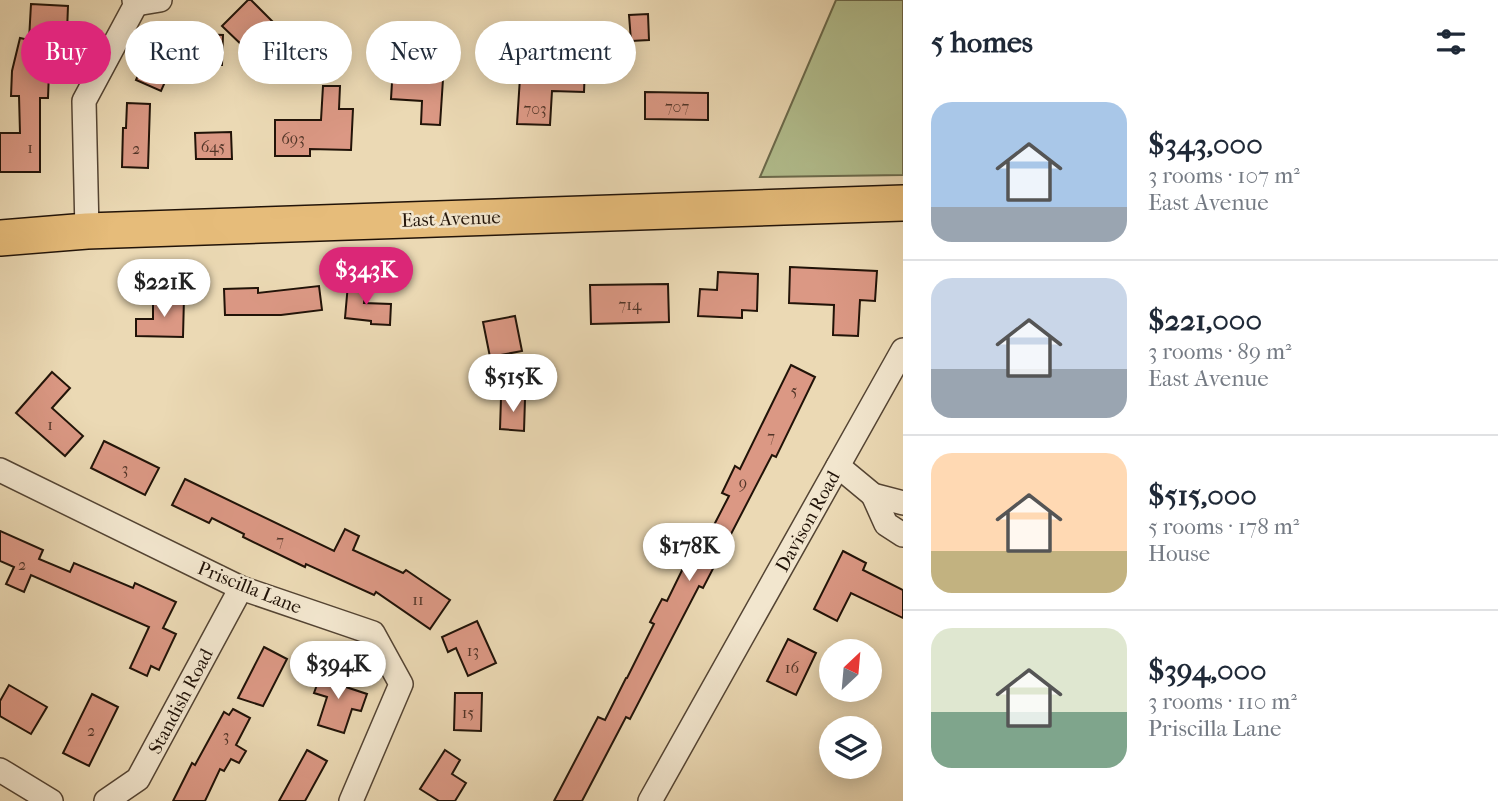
<!DOCTYPE html>
<html lang="en">
<head>
<meta charset="utf-8">
<style>
	body { margin:0; font-family:"IM FELL French Canon",serif; background:#f6f6f7; color:#1f2937; height:100vh; display:flex; flex-direction:column; font-size:26px; white-space:nowrap }
	* { box-sizing:border-box; margin:0 }
	p { font-size:23px; color:#747a83 }
	.icon { flex:none; width:38px; height:38px; fill:none; stroke:currentColor; stroke-width:2; stroke-linecap:round; stroke-linejoin:round }
	.map { position:relative; flex:1; overflow:hidden }
	.drawer { display:flex; flex-direction:column; background:#fff; width:595px }
	.drawer>* { flex:none }
	.top-card { position:absolute; left:21px; top:21px; width:665px; height:63px; display:flex; gap:14px }
	.needle { width:46px; rotate:26deg }
	.tools { position:absolute; left:819px; top:639px; display:grid; gap:14px }
	.tools a { display:grid; place-items:center; width:63px; height:63px; border-radius:50%; background:#fff; box-shadow:0 4px 18px #0003; font-size:35px }
	.price { position:absolute; translate:-50% -60px; padding:0 16px; border-radius:24px; background:#fff; color:#222; font-size:23px; line-height:46px; filter:drop-shadow(0 2px 4px #0008) }
	.price::after { content:''; position:absolute; left:50%; top:42px; width:21px; height:16px; margin-left:-10px; background:inherit; clip-path:polygon(0 0,100% 0,50% 100%) }
	.price.active { background:#db2777; color:#fff }
	ul { padding:0; list-style:none }
	li { display:flex; align-items:center; gap:21px; height:175px; padding:0 28px }
	li+li { border-top:2px solid #e0e1e3 }
	li span { display:grid; place-items:center; flex:none; width:196px; height:140px; border-radius:21px; color:#555 }
	li>.icon { margin-inline-start:auto }
	span .icon { width:84px; height:84px; fill:#fffc; stroke-width:1 }
	li b { font-size:30px }
	h2 { display:flex; justify-content:space-between; align-items:center; height:84px; padding:0 28px; font-size:30px }
	.pill { padding:0 24px; border-radius:32px; background:#fff; box-shadow:0 4px 18px #0003; font-size:24px; line-height:63px }
	.pill.active { background:#db2777; color:#fff }
	main { display:flex; flex:1; min-height:0 }
	.map>svg:first-child { display:block }
</style>
</head>
<body>
<main>
<div class="map">
<svg width="903" height="801" viewBox="0 0 903 801">
	<rect width="100%" height="100%" fill="#ebd9b4"/>
	<filter id="stains"><feTurbulence type="fractalNoise" baseFrequency=".00286" numOctaves="4"/><feColorMatrix values="0 0 0 0 .2 0 0 0 0 .09 0 0 0 0 .02 0 0 0 .5 -.17"/></filter>
	<radialGradient id="worn" r=".72"><stop offset=".6" stop-color="#630" stop-opacity="0"/><stop offset="1" stop-color="#630" stop-opacity=".3"/></radialGradient>
	<polygon fill="#b3c090" stroke="#6a6a4c" stroke-width="2" points="836,0 903,0 903,175 760,177"/>
	<g fill="#db9884" stroke="#211308" stroke-width="2">
		<polygon points="248,0 251,0 272,21 245,48 222,26"/>
		<polygon points="31,4 68,6 67,32 61,31 52,73 49,72 48,98 40,98 40,172 0,172 0,133 20,133 19,96 11,96 12,71 20,38 29,40"/>
		<polygon points="648,14 649,40 631,41 629,15"/>
		<polygon points="198,34 223,35 222,65 197,64"/>
		<polygon points="154,37 180,48 161,91 136,80"/>
		<polygon points="394,49 423,51 423,62 444,64 440,125 421,124 422,101 391,99"/>
		<polygon points="521,62 585,66 584,92 552,91 550,125 517,124"/>
		<polygon points="323,86 340,86 339,109 353,109 351,150 310,149 310,156 275,156 275,120 321,120"/>
		<polygon points="645,92 708,93 708,120 645,119"/>
		<polygon points="127,103 150,104 148,168 122,167 123,128 126,128"/>
		<polygon points="231,132 232,159 196,159 195,133"/>
		<polygon points="790,267 877,271 875,301 860,300 858,336 833,335 834,305 789,303"/>
		<polygon points="718,272 758,274 757,311 742,310 742,318 698,316 700,289 717,290"/>
		<polygon points="348,284 366,286 364,303 391,304 390,325 371,324 371,321 345,318"/>
		<polygon points="668,284 669,322 591,324 590,285"/>
		<polygon points="319,286 322,310 281,315 225,315 224,289 258,288 258,293"/>
		<polygon points="153,296 184,297 183,337 136,336 136,319 153,319"/>
		<polygon points="515,316 522,351 490,357 483,322"/>
		<polygon points="791,365 815,377 776,457 772,455 703,588 699,586 630,719 626,717 582,801 554,801 598,717 605,720 626,678 627,678 654,624 650,622 662,599 667,601 692,550 699,554 729,496 722,493 735,466 740,469"/>
		<polygon points="52,372 70,388 52,408 83,436 65,456 16,413"/>
		<polygon points="501,398 525,399 524,431 500,429"/>
		<polygon points="104,441 159,468 145,495 91,468"/>
		<polygon points="185,479 334,551 345,529 359,536 353,550 403,573 406,570 450,600 430,629 376,592 374,595 306,564 305,567 243,537 244,534 212,518 209,523 172,505"/>
		<polygon points="0,531 43,550 39,559 70,572 74,563 133,588 135,583 176,602 163,628 176,634 159,670 151,666 147,676 130,668 149,627 31,575 24,592 6,584 14,567 0,561"/>
		<polygon points="843,551 866,563 863,570 903,590 903,618 851,593 837,621 814,609"/>
		<polygon points="477,621 496,663 468,676 456,648 448,652 442,637"/>
		<polygon points="788,639 816,653 796,695 767,681"/>
		<polygon points="264,647 287,659 263,706 238,698"/>
		<polygon points="323,668 346,676 343,686 367,694 361,711 352,709 344,733 318,725 327,697 314,693"/>
		<polygon points="9,685 47,707 31,734 0,716 0,701"/>
		<polygon points="455,693 482,693 481,731 454,730"/>
		<polygon points="92,694 118,707 89,766 63,753"/>
		<polygon points="233,709 250,718 236,745 246,751 239,763 231,759 224,771 220,769 205,801 173,801 192,763 195,765 224,712 229,715"/>
		<polygon points="307,750 327,761 305,801 279,801"/>
		<polygon points="445,750 460,760 452,774 466,783 455,801 439,801 420,789"/>
	</g>
	<g fill="none" stroke-linecap="round" stroke-linejoin="round">
		<defs>
			<g id="minor">
				<polyline points="136,4 160,0"/>
				<polyline points="87,231 84,101 136,4 134,0"/>
				<polyline points="838,466 873,495 903,503"/>
				<polyline points="0,470 241,588 373,633 401,684 351,801"/>
				<polyline points="873,495 886,524 903,535"/>
				<polyline points="0,770 51,801"/>
				<polyline points="106,801 138,779 241,588"/>
				<polyline points="650,801 903,350"/>
			</g>
			<polyline id="highway" points="0,238 87,231 903,203"/>
		</defs>
		<use href="#minor" stroke="#544433" stroke-width="26"/>
		<use href="#highway" stroke="#211308" stroke-width="38"/>
		<use href="#minor" stroke="#f2e6ce" stroke-width="23"/>
		<use href="#highway" stroke="#e6bc7a" stroke-width="35"/>
	</g>
	<g text-anchor="middle" stroke-width="5" stroke-linejoin="round" paint-order="stroke">
		<g font-size="16" fill="#503427">
			<text x="677" y="112">707</text>
			<text x="535" y="114">703</text>
			<text x="293" y="144">693</text>
			<text x="213" y="152">645</text>
			<text x="30" y="153">1</text>
			<text x="136" y="154">2</text>
			<text x="630" y="310">714</text>
			<text x="794" y="396">5</text>
			<text x="50" y="430">1</text>
			<text x="771" y="442">7</text>
			<text x="125" y="474">3</text>
			<text x="743" y="488">9</text>
			<text x="280" y="546">7</text>
			<text x="22" y="570">2</text>
			<text x="418" y="605">11</text>
			<text x="473" y="656">13</text>
			<text x="792" y="673">16</text>
			<text x="468" y="718">15</text>
			<text x="91" y="736">2</text>
			<text x="226" y="741">3</text>
		</g>
		<g font-size="19" fill="#211308" stroke="#f2e6ce">
			<text transform="translate(451 218) rotate(-2)" y="7">East Avenue</text>
			<text transform="translate(807 521) rotate(-61)" y="7">Davison Road</text>
			<text transform="translate(250 587) rotate(22)" y="7">Priscilla Lane</text>
			<text transform="translate(180 701) rotate(-62)" y="7">Standish Road</text>
		</g>
	</g>
	<rect width="100%" height="100%" filter="url(#stains)"/>
	<rect width="100%" height="100%" fill="url(#worn)"/>
</svg>
<div class="tools">
<a><svg class="needle" viewBox="-14 -14 28 28"><path d="M0-13l5 13h-10z" fill="#e53935"/><path d="M0 13l5-13h-10z" fill="#747a83"/></svg></a>
<a><svg class="icon" aria-label="layers" viewBox="0 0 24 24"><path d="M12 4l9 5-9 5-9-5zM3 14l9 5 9-5"/></svg></a>
</div>
<b class="price active" style="left:366px;top:307px">$343K</b>
<b class="price" style="left:164px;top:319px">$221K</b>
<b class="price" style="left:513px;top:414px">$515K</b>
<b class="price" style="left:689px;top:583px">$178K</b>
<b class="price" style="left:338px;top:701px">$394K</b>
<div class="top-card">
<a class="pill active">Buy</a>
<a class="pill">Rent</a>
<a class="pill">Filters</a>
<a class="pill">New</a>
<a class="pill">Apartment</a>
</div>
</div>
<section class="drawer">
<h2>5 homes<svg class="icon" aria-label="filters" viewBox="0 0 24 24"><path d="M4 7h16M4 17h16"/><circle cx="9" cy="7" r="2"/><circle cx="15" cy="17" r="2"/></svg></h2>
<ul>
<li><span style="background:linear-gradient(#a9c7e8 75%,#9aa5b1 0)"><svg class="icon" aria-label="home" viewBox="0 0 24 24"><path d="M3 11l9-7 9 7M6 9v11h12V9"/></svg></span><div><b>$343,000</b><p>3 rooms · 107 m²</p><p>East Avenue</p></div></li>
<li><span style="background:linear-gradient(#c9d6e8 65%,#9aa5b1 0)"><svg class="icon" aria-label="home" viewBox="0 0 24 24"><path d="M3 11l9-7 9 7M6 9v11h12V9"/></svg></span><div><b>$221,000</b><p>3 rooms · 89 m²</p><p>East Avenue</p></div></li>
<li><span style="background:linear-gradient(#ffd9b3 70%,#c2b280 0)"><svg class="icon" aria-label="home" viewBox="0 0 24 24"><path d="M3 11l9-7 9 7M6 9v11h12V9"/></svg></span><div><b>$515,000</b><p>5 rooms · 178 m²</p><p>House</p></div></li>
<li><span style="background:linear-gradient(#dfe7d0 60%,#7fa58c 0)"><svg class="icon" aria-label="home" viewBox="0 0 24 24"><path d="M3 11l9-7 9 7M6 9v11h12V9"/></svg></span><div><b>$394,000</b><p>3 rooms · 110 m²</p><p>Priscilla Lane</p></div></li>
</ul>
</section>
</main>
</body>
</html>
